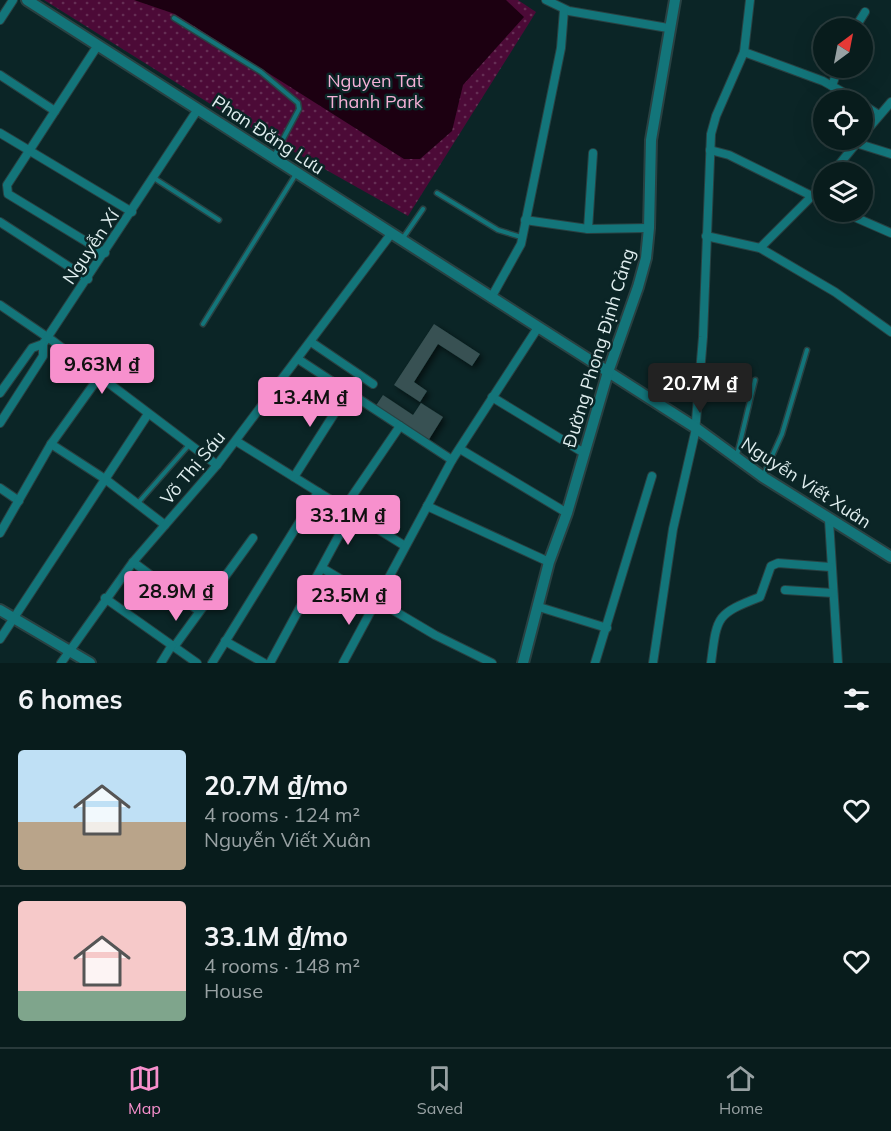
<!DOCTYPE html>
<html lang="en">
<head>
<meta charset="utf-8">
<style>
	body { margin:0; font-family:Mulish,sans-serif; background:#112525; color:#f1f3f6; height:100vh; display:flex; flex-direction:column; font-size:22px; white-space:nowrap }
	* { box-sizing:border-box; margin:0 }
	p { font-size:20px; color:#98a1a3 }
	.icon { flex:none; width:33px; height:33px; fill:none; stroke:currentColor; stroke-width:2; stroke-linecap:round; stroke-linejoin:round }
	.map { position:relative; height:663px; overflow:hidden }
	.drawer { display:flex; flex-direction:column; background:#081c1c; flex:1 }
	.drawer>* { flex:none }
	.needle { width:39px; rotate:32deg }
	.controls { position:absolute; left:813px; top:18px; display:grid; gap:12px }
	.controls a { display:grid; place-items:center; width:60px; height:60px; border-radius:50%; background:#081c1c; box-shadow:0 6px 24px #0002,0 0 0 2px #293a3b; font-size:30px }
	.price { position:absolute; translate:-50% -51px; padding:0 14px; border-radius:6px; background:#f790cd; color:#111; font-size:20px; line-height:39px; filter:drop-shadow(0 2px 3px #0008) }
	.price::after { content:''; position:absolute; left:50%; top:36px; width:18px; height:14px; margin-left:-9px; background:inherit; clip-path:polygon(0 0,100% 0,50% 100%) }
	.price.current { background:#222; color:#fff }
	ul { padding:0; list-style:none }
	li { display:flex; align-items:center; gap:18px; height:150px; padding:0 18px }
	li+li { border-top:2px solid #293a3b }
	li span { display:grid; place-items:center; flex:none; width:168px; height:120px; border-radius:6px; color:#555 }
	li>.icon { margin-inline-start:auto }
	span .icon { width:72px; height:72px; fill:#fffc; stroke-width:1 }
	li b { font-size:26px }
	h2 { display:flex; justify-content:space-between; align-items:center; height:72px; padding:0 18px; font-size:26px }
	.dock { display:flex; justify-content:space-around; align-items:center; height:84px; border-top:2px solid #293a3b; background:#081c1c; font-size:16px; color:#98a1a3 }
	.dock a { display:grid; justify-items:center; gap:3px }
	.dock .current { color:#f790cd }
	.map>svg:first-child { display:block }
</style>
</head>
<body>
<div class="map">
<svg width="891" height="663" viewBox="0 0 891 663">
	<defs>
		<pattern id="park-dots" width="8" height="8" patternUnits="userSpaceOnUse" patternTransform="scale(1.5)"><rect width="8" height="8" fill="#4c0a37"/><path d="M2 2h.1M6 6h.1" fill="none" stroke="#652e54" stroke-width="1.8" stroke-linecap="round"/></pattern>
		<filter id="shadow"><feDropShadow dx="3" dy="3" stdDeviation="3" flood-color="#0009"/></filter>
	</defs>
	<rect width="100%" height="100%" fill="#0b2526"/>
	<polygon fill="url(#park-dots)" points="44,0 518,0 536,12 408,216 220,110"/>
	<polygon fill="#1c0011" points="134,0 506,0 524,17 463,85 452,131 420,159 404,159 175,14"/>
	<g fill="#375152" filter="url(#shadow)">
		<polygon points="434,324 480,354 472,366 438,344 414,382 427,391 420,402 394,385"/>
		<polygon points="383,395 413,415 421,403 443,417 428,441 375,407"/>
	</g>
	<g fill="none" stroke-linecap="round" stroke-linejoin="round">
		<defs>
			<g id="service">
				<polyline points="174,18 261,72 298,103 299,109 274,156"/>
				<polyline points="154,178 219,220"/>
				<polyline points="437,193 498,230 521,237"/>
				<polyline points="403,238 423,209"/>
				<polyline points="203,324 296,174"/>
				<polyline points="737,455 755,380"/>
				<polyline points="763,476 782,434 807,350"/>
				<polyline points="137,504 189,445"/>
			</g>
			<g id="minor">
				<polyline points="546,0 569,11 668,28"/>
				<polyline points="0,20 13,0"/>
				<polyline points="855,28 865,12"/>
				<polyline points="744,52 823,81 857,100"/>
				<polyline points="0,75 55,111 7,185 8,194 105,253"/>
				<polyline points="832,86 838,68"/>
				<polyline points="862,104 879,115"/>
				<polyline points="55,111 98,45"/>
				<polyline points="0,133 132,212"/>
				<polyline points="862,136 891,102"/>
				<polyline points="856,143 891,154"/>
				<polyline points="710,150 729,155 824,202"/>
				<polyline points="833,172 859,140"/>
				<polyline points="843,212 891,233"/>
				<polyline points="525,220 588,229 649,228"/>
				<polyline points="0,222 88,279"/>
				<polyline points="588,229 593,153"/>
				<polyline points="706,236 760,248 835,292 891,332"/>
				<polyline points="760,248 824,184"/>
				<polyline points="491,298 521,244 561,48 564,10"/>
				<polyline points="0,305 53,341 217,465"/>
				<polyline points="311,342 373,384"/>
				<polyline points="298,359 452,460"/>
				<polyline points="0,393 32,348 43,344 198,109"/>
				<polyline points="492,397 584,453"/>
				<polyline points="0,423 43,356 43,344"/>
				<polyline points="236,441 405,546"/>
				<polyline points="51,444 105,479 165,525"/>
				<polyline points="460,449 567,513"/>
				<polyline points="294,477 348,392"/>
				<polyline points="0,488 19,501"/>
				<polyline points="427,506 549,562"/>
				<polyline points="344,508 400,426"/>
				<polyline points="829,520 838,663"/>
				<polyline points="0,533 51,444 99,377"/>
				<polyline points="133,562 199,611"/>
				<polyline points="322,568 435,635 492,663"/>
				<polyline points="785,590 833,593"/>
				<polyline points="105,598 197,663"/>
				<polyline points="539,607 607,628"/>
				<polyline points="0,639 148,414"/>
				<polyline points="225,641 264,663"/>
				<polyline points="174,647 253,538"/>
				<polyline points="61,663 133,562 217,465 391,234"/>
				<polyline points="161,663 172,645"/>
				<polyline points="212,663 318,492"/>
				<polyline points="270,663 351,513"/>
				<polyline points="343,663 452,460 537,329"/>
				<polyline points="595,663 652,476"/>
				<polyline points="653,663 673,529 695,433 703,337 711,134 716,116 744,52 750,0"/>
				<path d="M 711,663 C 717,616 716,614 760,597 L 771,566 L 778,563 L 830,567"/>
			</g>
			<g id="tertiary">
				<polyline points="27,0 696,428 763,477 891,557"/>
				<polyline points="0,610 90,663"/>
				<polyline points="523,663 549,562 567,513 608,372 638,287 646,258 649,228 651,140 675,0"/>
			</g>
		</defs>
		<use href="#service" stroke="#294142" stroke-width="7"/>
		<use href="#minor" stroke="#294142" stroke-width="10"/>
		<use href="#tertiary" stroke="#294142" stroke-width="14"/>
		<use href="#service" stroke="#13757a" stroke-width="4"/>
		<use href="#minor" stroke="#13757a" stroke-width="8"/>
		<use href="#tertiary" stroke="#13757a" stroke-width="10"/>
	</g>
	<g text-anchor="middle" stroke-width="5" stroke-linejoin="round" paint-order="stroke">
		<g font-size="18" fill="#f4b0d6" stroke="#0b2526">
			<text x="375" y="87">Nguyen Tat<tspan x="375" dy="21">Thanh Park</tspan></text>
		</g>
		<g font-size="18" fill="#dfedee" stroke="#0b2526">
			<text transform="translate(268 135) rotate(33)" y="6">Phan Đăng Lưu</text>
			<text transform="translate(91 247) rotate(-56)" y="6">Nguyễn Xí</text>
			<text transform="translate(599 348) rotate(-73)" y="6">Đường Phong Định Cảng</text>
			<text transform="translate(193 468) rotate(-50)" y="6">Võ Thị Sáu</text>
			<text transform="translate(806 483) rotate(33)" y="6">Nguyễn Viết Xuân</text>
		</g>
	</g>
</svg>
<div class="controls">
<a><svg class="needle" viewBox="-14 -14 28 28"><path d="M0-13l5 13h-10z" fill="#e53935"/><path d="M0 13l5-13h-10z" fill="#98a1a3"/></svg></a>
<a><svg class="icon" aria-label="locate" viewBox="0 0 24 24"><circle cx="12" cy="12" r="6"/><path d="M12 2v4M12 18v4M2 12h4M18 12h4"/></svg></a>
<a><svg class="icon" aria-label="layers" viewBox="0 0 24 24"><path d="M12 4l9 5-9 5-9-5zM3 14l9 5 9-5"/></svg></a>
</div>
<b class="price" style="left:102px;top:395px">9.63M ₫</b>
<b class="price current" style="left:700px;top:414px">20.7M ₫</b>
<b class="price" style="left:310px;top:428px">13.4M ₫</b>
<b class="price" style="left:348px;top:546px">33.1M ₫</b>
<b class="price" style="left:176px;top:622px">28.9M ₫</b>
<b class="price" style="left:349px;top:626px">23.5M ₫</b>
</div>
<section class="drawer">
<h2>6 homes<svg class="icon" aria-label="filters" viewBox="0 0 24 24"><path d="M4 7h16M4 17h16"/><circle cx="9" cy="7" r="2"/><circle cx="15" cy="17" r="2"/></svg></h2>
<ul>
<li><span style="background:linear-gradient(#bfe0f5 60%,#b9a48a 0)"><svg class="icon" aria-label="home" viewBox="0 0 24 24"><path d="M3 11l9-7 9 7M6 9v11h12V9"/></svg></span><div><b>20.7M ₫/mo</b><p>4 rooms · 124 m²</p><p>Nguyễn Viết Xuân</p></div><svg class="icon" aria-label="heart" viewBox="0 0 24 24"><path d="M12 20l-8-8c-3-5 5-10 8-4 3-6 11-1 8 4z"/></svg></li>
<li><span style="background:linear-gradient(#f6c9c9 75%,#7fa58c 0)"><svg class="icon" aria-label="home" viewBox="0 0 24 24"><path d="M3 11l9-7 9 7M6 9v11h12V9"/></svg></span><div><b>33.1M ₫/mo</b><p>4 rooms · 148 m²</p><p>House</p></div><svg class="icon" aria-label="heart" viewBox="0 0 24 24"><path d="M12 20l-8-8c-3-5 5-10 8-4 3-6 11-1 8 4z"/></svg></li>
</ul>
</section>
<nav class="dock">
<a class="current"><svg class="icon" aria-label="map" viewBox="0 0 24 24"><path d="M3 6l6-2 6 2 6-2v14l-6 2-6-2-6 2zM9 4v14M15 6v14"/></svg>Map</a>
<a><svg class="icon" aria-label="saved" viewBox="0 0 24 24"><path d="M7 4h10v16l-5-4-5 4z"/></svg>Saved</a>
<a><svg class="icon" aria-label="home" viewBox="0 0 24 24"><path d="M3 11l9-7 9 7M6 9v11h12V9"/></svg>Home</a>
</nav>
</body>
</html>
